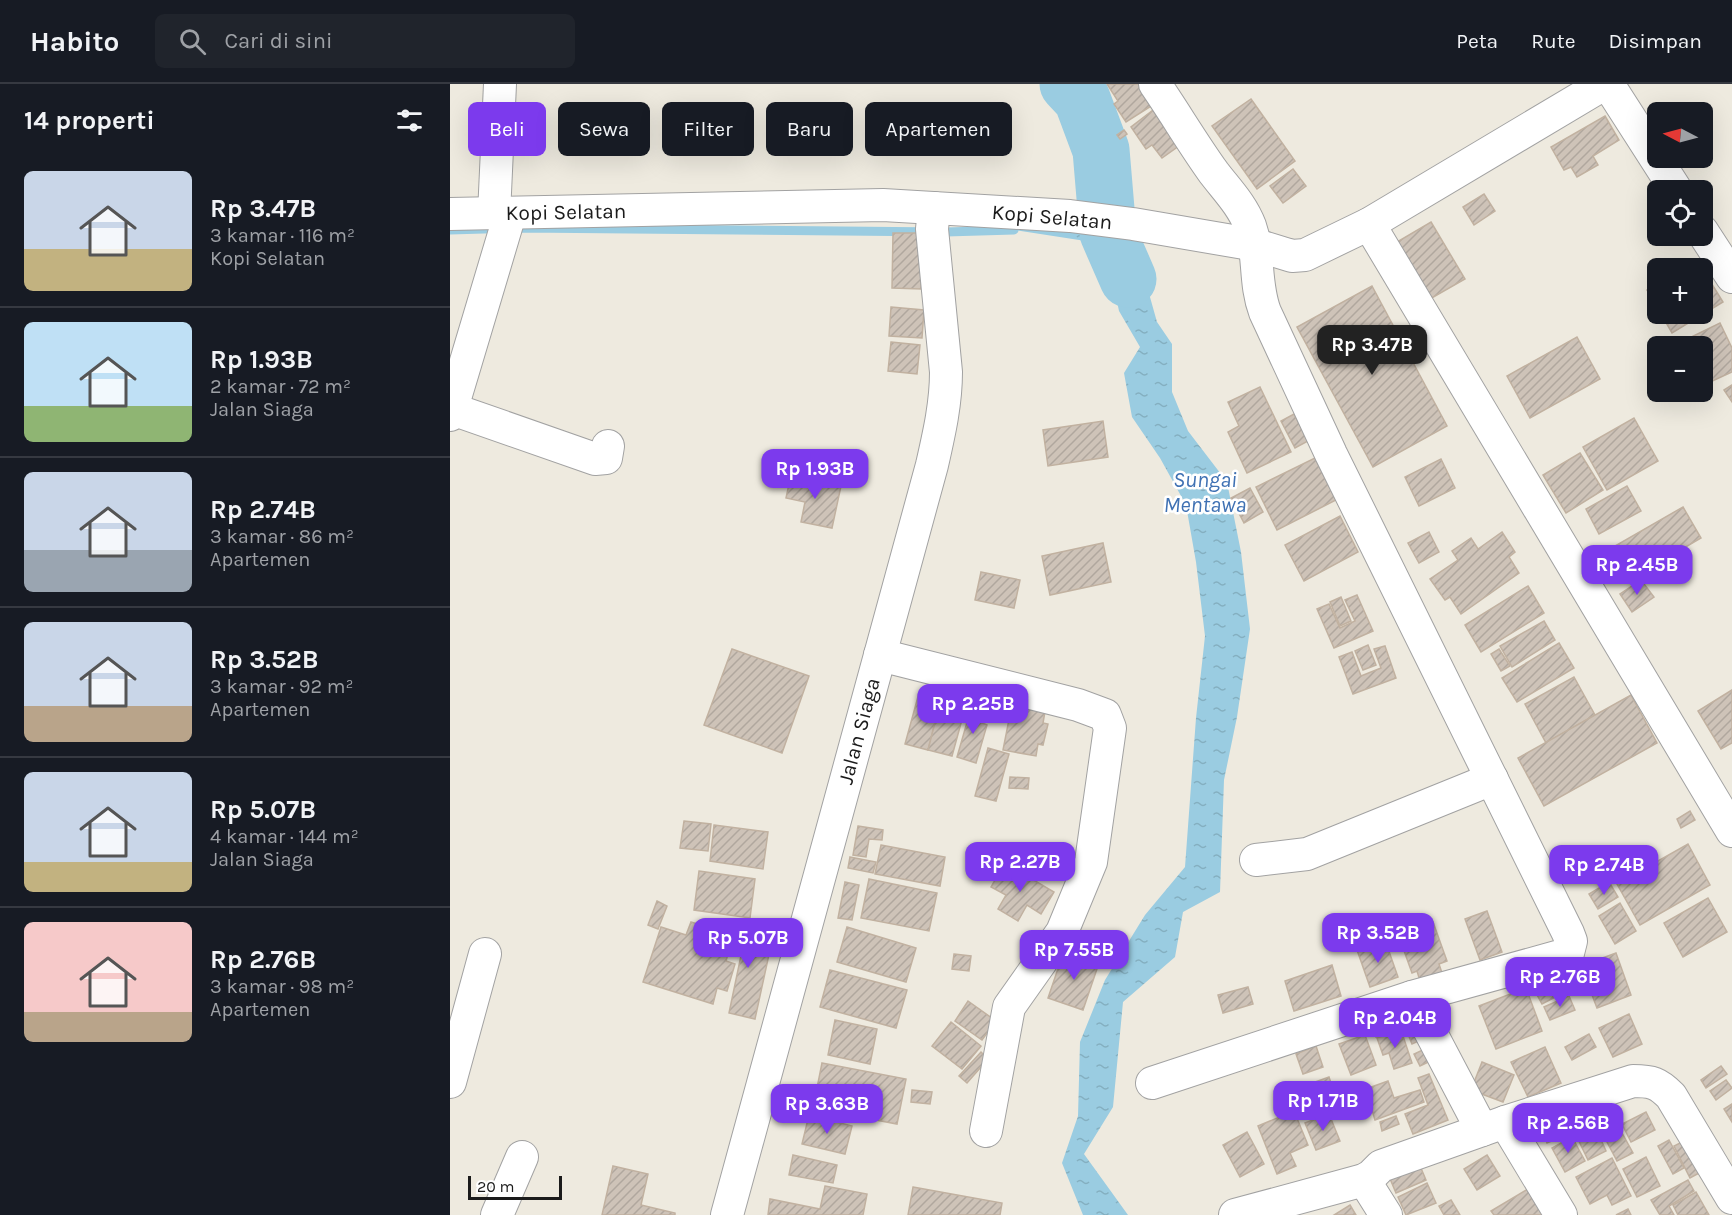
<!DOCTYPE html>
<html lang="id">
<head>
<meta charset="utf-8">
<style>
	body { margin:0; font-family:Karla,sans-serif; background:#20242c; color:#f1f3f6; height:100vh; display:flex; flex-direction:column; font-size:22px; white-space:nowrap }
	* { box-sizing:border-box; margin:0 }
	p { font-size:20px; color:#9ea1a6 }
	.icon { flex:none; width:33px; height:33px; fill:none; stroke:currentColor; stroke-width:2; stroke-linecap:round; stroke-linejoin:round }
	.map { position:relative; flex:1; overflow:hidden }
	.sheet { display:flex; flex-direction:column; background:#171b24; width:450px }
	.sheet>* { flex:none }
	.hud { position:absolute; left:18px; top:18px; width:570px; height:54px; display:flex; gap:12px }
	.needle { width:39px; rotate:276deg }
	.tools { position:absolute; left:1197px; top:18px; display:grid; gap:12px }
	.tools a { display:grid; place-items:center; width:66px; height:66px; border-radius:9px; background:#171b24; box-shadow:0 6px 24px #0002; font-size:30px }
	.scale { position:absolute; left:18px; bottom:15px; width:94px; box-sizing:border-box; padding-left:6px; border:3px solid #1b1b1b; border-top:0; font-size:16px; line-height:21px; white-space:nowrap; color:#1b1b1b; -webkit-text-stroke:4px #fff; paint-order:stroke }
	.price { position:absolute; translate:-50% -51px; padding:0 14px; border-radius:12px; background:#7c3aed; color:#fff; font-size:20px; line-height:39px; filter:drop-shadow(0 2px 3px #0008) }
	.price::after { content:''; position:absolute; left:50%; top:36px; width:18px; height:14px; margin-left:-9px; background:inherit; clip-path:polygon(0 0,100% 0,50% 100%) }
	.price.active { background:#222; color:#fff }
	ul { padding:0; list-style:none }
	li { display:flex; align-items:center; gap:18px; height:150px; padding:0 24px }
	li+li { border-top:2px solid #363941 }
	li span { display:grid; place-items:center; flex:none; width:168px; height:120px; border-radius:9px; color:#555 }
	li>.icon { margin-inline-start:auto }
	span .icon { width:72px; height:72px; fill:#fffc; stroke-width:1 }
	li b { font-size:26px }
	h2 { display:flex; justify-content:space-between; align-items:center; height:72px; padding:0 24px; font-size:26px }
	.pill { padding:0 21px; border-radius:9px; background:#171b24; box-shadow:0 6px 24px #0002; font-size:21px; line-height:54px }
	.pill.active { background:#7c3aed; color:#fff }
	header { display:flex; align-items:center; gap:36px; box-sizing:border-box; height:84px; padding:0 30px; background:#171b24; border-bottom:2px solid #363941 }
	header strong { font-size:28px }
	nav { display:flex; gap:33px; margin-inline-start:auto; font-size:21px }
	.search { width:420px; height:54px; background:#20242c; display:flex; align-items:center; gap:15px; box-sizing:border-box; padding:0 21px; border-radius:9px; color:#9ea1a6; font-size:22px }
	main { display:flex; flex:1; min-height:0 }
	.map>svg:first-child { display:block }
</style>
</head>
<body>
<header>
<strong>Habito</strong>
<div class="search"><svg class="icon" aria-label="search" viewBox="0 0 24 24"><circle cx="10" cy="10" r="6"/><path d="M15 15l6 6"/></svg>Cari di sini</div>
<nav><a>Peta</a><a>Rute</a><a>Disimpan</a></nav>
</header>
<main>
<section class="sheet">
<h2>14 properti<svg class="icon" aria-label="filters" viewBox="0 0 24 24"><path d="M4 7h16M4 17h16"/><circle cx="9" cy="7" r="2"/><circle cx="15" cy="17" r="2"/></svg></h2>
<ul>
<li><span style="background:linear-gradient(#c9d6e8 65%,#c2b280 0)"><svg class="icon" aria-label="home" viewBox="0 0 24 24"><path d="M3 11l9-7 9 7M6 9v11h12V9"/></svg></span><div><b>Rp 3.47B</b><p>3 kamar · 116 m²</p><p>Kopi Selatan</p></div></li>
<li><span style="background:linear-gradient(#bfe0f5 70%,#8fb573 0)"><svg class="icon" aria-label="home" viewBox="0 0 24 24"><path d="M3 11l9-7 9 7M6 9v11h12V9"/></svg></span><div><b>Rp 1.93B</b><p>2 kamar · 72 m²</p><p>Jalan Siaga</p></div></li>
<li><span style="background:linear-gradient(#c9d6e8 65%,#9aa5b1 0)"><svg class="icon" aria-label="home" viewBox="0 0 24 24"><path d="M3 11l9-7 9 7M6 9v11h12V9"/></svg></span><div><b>Rp 2.74B</b><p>3 kamar · 86 m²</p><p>Apartemen</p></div></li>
<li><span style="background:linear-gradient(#c9d6e8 70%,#b9a48a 0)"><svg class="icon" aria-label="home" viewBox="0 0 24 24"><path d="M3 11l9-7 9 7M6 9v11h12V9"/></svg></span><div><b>Rp 3.52B</b><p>3 kamar · 92 m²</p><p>Apartemen</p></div></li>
<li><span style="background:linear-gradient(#c9d6e8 75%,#c2b280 0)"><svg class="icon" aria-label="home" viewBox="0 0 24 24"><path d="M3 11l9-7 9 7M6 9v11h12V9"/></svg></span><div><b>Rp 5.07B</b><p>4 kamar · 144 m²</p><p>Jalan Siaga</p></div></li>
<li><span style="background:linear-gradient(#f6c9c9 75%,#b9a48a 0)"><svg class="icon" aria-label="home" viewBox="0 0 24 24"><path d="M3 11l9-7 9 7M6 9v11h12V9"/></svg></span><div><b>Rp 2.76B</b><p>3 kamar · 98 m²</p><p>Apartemen</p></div></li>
</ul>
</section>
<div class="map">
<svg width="1282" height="1131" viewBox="0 0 1282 1131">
	<defs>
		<pattern id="water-ripples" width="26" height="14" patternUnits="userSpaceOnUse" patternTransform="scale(1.5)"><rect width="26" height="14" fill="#9acce1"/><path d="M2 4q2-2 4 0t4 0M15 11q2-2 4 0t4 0" fill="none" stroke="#84afc0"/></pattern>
		<pattern id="building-hatch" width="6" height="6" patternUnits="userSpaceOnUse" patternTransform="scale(1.5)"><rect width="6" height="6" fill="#cec3b8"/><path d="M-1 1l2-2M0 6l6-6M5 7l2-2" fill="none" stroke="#b0a79e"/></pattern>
	</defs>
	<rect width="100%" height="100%" fill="#eeeadf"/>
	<g fill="url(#water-ripples)">
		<path d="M 595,0 L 633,0 L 638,6 L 666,53 L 664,73 L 682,104 L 646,97 C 648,76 607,19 595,0 Z"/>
		<polygon points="631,137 684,156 707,238 722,260 722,308 738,347 777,398 791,468 800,545 787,633 774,696 770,808 733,828 725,873 673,918 663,1023 634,1070 678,1131 633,1131 612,1079 628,1032 630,958 655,896 695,831 735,783 746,634 755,552 746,478 736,421 710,374 682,333 674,289 690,263 669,227 655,160 564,146"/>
	</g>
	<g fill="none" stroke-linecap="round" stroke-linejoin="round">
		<polyline stroke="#9acce1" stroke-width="9" points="0,146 73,144 496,148 564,146"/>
		<polyline stroke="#9acce1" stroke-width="57" points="618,0 632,15 651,66 658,149 678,195"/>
	</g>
	<g fill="url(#building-hatch)" stroke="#c1b1a0" stroke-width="1.5">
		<polygon points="657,0 694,0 706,19 676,38 664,20 668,17"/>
		<polygon points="801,15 845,77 807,105 762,42"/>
		<polygon points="707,23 733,59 712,74 702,61 696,65 681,43"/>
		<polygon points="1155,32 1169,56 1143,72 1148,81 1127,93 1121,83 1114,86 1101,63"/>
		<polygon points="674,46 677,50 670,55 667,51"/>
		<polygon points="843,85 856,102 833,119 820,102"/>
		<polygon points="1034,110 1045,127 1024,141 1013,123"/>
		<polygon points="981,138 1015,195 980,215 947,158"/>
		<polygon points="443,149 472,149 471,205 442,204"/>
		<polygon points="1247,176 1273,218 1222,249 1211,230 1252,230 1252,184 1233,184"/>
		<polygon points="1208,200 1208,224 1197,206"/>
		<polygon points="922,202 997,342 923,383 847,243"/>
		<polygon points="441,223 474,226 472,254 439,252"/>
		<polygon points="1270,239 1282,264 1282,288 1258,299 1252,287 1252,262 1240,262 1237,255"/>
		<polygon points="1127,253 1150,295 1080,334 1057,292"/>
		<polygon points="441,258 470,261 467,290 438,287"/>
		<polygon points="1282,301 1282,318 1274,306"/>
		<polygon points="810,303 841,368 797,389 778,348 789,342 778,318"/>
		<polygon points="844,330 858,357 845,364 831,337"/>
		<polygon points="1184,334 1208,377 1157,406 1133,363"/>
		<polygon points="653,337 658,373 598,382 593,346"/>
		<polygon points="1130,369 1153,406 1116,429 1093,391"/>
		<polygon points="865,374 886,416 827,446 806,403"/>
		<polygon points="991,375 1005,404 969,422 955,393"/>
		<polygon points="341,391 391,402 382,444 351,438 355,418 336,414"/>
		<polygon points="1177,402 1191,427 1149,450 1136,425"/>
		<polygon points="800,404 813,428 794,439 781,414"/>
		<polygon points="1233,423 1251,454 1183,494 1165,462"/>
		<polygon points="890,432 908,468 854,497 835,461"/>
		<polygon points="979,448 989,468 969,479 958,459"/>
		<polygon points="1052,448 1065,468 1059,473 1069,489 1011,530 1000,513 995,516 980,495 1008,476 1002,467 1021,454 1028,465"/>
		<polygon points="653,459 661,498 600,511 592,472"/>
		<polygon points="531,488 570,496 564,524 525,516"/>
		<polygon points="1191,496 1204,513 1182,528 1170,510"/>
		<polygon points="1078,502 1094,529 1031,568 1015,541"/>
		<polygon points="907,511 923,547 884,564 867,525 879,520 890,544 905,537 895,516"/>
		<polygon points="891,513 901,537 890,542 880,518"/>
		<polygon points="1094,537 1105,556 1062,583 1050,562"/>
		<polygon points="1109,559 1124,584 1067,618 1052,594"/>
		<polygon points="918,561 926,581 913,586 905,567"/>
		<polygon points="935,562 946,594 903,610 889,573 902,568 911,592 931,584 924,565"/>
		<polygon points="282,565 359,592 332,669 254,641"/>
		<polygon points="1049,565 1060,582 1051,587 1041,570"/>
		<polygon points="494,591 509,594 506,611 511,612 514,597 523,599 518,618 490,613"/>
		<polygon points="1124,593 1145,631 1096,659 1075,620"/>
		<polygon points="1282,606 1282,659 1271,665 1248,627"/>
		<polygon points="469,609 491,615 478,666 455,660"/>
		<polygon points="564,610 597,616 593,639 598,640 593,661 588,660 586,672 553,666"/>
		<polygon points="1181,611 1207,659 1094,722 1068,674"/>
		<polygon points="491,615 516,621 502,672 478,666"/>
		<polygon points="522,621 536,625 532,639 537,641 526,679 507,673"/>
		<polygon points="538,664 559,670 546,717 525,712"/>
		<polygon points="560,693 579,694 578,705 559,704"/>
		<polygon points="1240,727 1245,736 1231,744 1227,735"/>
		<polygon points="234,737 261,740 258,767 230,764"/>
		<polygon points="264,741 318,748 313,785 260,777"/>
		<polygon points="408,742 433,746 432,756 419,755 416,773 403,771"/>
		<polygon points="1238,760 1260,801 1190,841 1167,800"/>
		<polygon points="431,761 495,773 490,802 425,790"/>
		<polygon points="400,773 426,778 423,789 398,784"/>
		<polygon points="555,779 604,808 591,830 577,821 568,837 548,825 556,811 541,803"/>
		<polygon points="249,787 305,795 300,834 244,826"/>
		<polygon points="419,795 487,809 479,847 411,834"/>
		<polygon points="395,798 409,801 402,836 388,834"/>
		<polygon points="1159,798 1168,813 1148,825 1139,810"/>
		<polygon points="1258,814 1277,848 1233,873 1214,839"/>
		<polygon points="207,817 217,822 208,845 198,841"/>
		<polygon points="1170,819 1186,847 1165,860 1149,832"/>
		<polygon points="1037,827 1052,868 1030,876 1015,835"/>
		<polygon points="241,838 265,845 261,856 280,863 276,877 285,880 277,907 267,904 263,920 193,898 211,843 236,851"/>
		<polygon points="983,838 997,877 989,880 992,889 970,897 967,887 962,889 948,850"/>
		<polygon points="274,841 323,852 305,935 279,929 293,862 270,857"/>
		<polygon points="397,843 466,864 456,898 387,878"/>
		<polygon points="935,856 948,893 920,903 907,866"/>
		<polygon points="614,867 649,879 633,926 598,914"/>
		<polygon points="1166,869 1181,911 1147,924 1131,882"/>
		<polygon points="504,870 521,872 519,887 502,885"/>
		<polygon points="882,881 891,912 844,927 835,897"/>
		<polygon points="380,886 457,906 446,944 370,923"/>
		<polygon points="1113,893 1119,906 1092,920 1085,907"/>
		<polygon points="798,903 803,920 773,929 768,911"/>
		<polygon points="1076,904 1092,947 1046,965 1029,922"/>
		<polygon points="1119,912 1125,926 1100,936 1094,923"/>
		<polygon points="518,917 546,937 532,956 505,937"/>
		<polygon points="959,925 973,955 962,960 954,940 926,953 921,942"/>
		<polygon points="1179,930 1192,960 1163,973 1149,944"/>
		<polygon points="385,936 427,945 420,980 378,971"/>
		<polygon points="501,938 531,962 512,985 482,962"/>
		<polygon points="951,946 962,979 944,985 939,969 933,971 927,954"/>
		<polygon points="1139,950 1146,963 1122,976 1115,963"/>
		<polygon points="915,951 926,981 901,991 889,960"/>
		<polygon points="866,962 873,983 853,990 846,970"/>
		<polygon points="979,963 985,975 970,982 964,970"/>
		<polygon points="1095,963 1111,999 1078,1013 1061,978"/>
		<polygon points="531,968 538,975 517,999 509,992"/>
		<polygon points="1032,978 1064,991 1053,1018 1021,1006"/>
		<polygon points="372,979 456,995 447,1040 363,1024"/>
		<polygon points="1271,982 1277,990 1256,1004 1251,996"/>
		<polygon points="979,990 998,1036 963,1050 955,1030 978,1021 968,994"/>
		<polygon points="879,993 885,1011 852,1022 846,1005"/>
		<polygon points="1276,996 1282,1004 1266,1016 1260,1007"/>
		<polygon points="938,997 944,1014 970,1006 974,1018 925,1036 922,1026 907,1032 899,1011"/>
		<polygon points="462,1006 482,1008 480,1020 461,1018"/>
		<polygon points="1282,1020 1282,1038 1274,1025"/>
		<polygon points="1137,1025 1156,1067 1138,1076 1124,1047 1097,1059 1092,1046"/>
		<polygon points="844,1027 858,1061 840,1069 846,1082 827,1090 808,1042"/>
		<polygon points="1196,1028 1205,1046 1181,1058 1172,1040"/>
		<polygon points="1161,1029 1183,1069 1167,1077 1146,1037"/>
		<polygon points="879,1030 890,1057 866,1066 855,1039"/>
		<polygon points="359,1031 402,1042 395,1070 352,1060"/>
		<polygon points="946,1032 949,1040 932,1047 930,1038"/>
		<polygon points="797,1048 814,1080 790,1093 773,1061"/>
		<polygon points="1122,1053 1135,1077 1115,1088 1102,1064"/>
		<polygon points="1219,1056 1234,1084 1223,1090 1208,1062"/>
		<polygon points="1236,1056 1253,1087 1240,1094 1224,1062"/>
		<polygon points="343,1071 387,1081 383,1099 339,1091"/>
		<polygon points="1037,1071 1050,1092 1027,1106 1014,1085"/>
		<polygon points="1196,1073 1210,1102 1187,1113 1173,1085"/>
		<polygon points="1162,1074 1181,1112 1162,1121 1157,1111 1140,1120 1126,1093"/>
		<polygon points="968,1077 976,1096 946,1109 938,1090"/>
		<polygon points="163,1082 198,1090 191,1121 225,1129 225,1131 152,1131"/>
		<polygon points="1238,1096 1244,1107 1219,1122 1224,1131 1210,1131 1201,1116"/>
		<polygon points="977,1099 986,1119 956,1131 948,1113"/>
		<polygon points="375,1102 417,1110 413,1131 318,1131 320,1115 370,1125"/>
		<polygon points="463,1103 552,1119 550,1131 458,1131"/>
		<polygon points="1078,1105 1094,1131 1044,1131 1041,1127"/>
		<polygon points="1246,1108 1259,1131 1228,1131 1223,1121"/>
		<polygon points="1001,1116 1010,1131 994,1131 989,1122"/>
		<polygon points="900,1121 906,1131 884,1131"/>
		<polygon points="1178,1125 1181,1131 1166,1131"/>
	</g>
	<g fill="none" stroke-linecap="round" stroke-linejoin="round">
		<defs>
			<g id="minor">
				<polyline points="1158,0 1226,106"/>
				<polyline points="0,130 433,121 620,132 683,140 806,161 842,172 855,171 919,140 1154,0"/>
				<polyline points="44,130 50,0"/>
				<polyline points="919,140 1282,747"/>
				<polyline points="1252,147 1282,193"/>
				<polyline points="2,325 145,375 156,374 158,362"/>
				<polyline points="0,331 60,130"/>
				<polyline points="430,571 628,621 655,631 660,644 641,778 612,848 559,923 536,1047"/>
				<polyline points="806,776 857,770 1042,695"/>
				<polyline points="962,913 1032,1046"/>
				<polyline points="0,998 35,870"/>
				<path d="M 702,999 L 962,913 L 1114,871 L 1118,869 L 1121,857 L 1118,849 L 881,370 L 815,228 C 804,199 810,170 800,142 C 792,121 777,106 764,89 C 743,60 725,29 705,0"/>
				<polyline points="1055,1038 1111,1131"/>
				<polyline points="914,1096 936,1131"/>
				<polyline points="47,1131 72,1073"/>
				<path d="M 277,1131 L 482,381 C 489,350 496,320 496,288 L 482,145 L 484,124"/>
				<path d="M 785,1131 L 914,1096 L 921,1092 L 931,1082 L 1055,1038 L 1183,997 C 1202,997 1208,999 1221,1012 L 1282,1114"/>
			</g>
		</defs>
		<use href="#minor" stroke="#a2a2a2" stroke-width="34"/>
		<use href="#minor" stroke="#fff" stroke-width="32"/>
	</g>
	<g text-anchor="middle" stroke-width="5" stroke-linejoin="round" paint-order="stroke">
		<g font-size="21" fill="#1b1b1b" stroke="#fff">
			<text transform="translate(116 128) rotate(-1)" y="7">Kopi Selatan</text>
			<text transform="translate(602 133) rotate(5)" y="7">Kopi Selatan</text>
			<text transform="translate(409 647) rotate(-75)" y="7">Jalan Siaga</text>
		</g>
		<g font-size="22" font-style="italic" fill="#3f71b3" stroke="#fff">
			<text x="755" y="403">Sungai<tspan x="755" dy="25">Mentawa</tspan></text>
		</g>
	</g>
</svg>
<div class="tools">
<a><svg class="needle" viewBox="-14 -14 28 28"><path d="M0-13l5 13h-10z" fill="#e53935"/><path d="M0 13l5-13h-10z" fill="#9ea1a6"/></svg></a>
<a><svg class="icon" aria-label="locate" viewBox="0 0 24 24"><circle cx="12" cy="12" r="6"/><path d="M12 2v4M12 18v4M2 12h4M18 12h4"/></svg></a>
<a>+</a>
<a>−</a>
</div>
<div class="scale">20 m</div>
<b class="price active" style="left:922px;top:292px">Rp 3.47B</b>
<b class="price" style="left:365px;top:416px">Rp 1.93B</b>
<b class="price" style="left:1187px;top:512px">Rp 2.45B</b>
<b class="price" style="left:523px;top:651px">Rp 2.25B</b>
<b class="price" style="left:570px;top:809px">Rp 2.27B</b>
<b class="price" style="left:1154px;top:812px">Rp 2.74B</b>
<b class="price" style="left:928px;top:880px">Rp 3.52B</b>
<b class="price" style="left:298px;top:885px">Rp 5.07B</b>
<b class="price" style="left:624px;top:897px">Rp 7.55B</b>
<b class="price" style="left:1110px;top:924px">Rp 2.76B</b>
<b class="price" style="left:945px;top:965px">Rp 2.04B</b>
<b class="price" style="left:873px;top:1048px">Rp 1.71B</b>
<b class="price" style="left:377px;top:1051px">Rp 3.63B</b>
<b class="price" style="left:1118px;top:1070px">Rp 2.56B</b>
<div class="hud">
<a class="pill active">Beli</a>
<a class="pill">Sewa</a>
<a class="pill">Filter</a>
<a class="pill">Baru</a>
<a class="pill">Apartemen</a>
</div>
</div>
</main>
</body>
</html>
